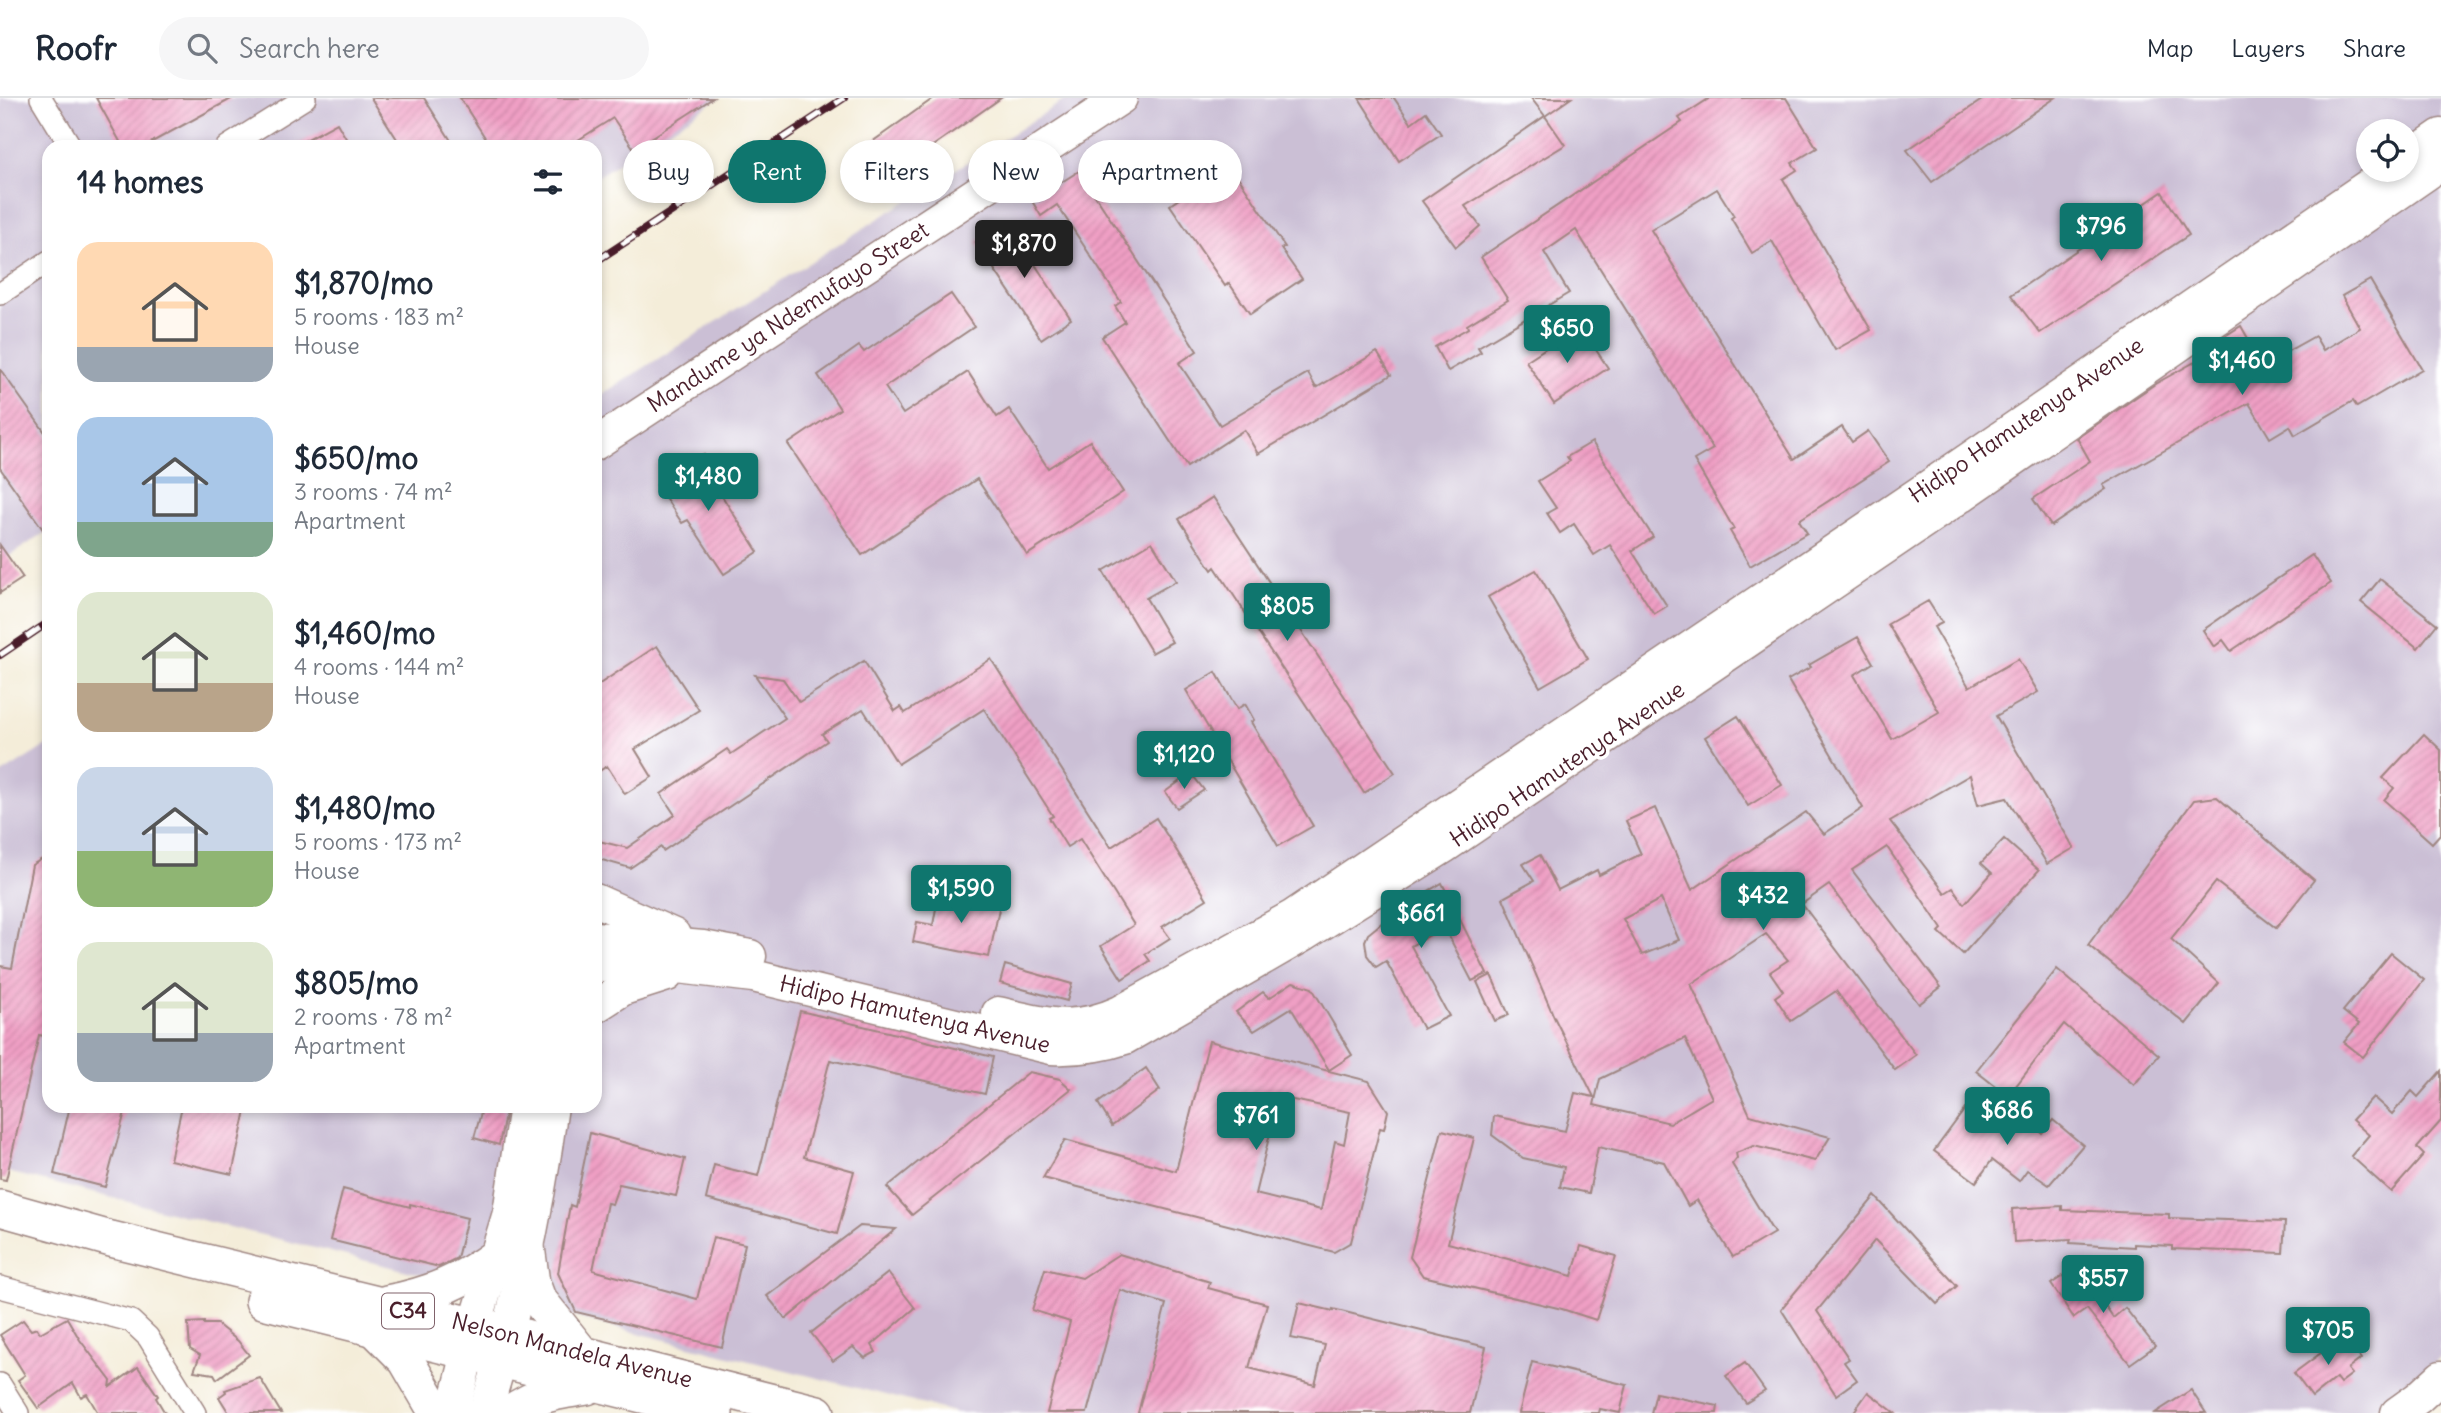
<!DOCTYPE html>
<html lang="en">
<head>
<meta charset="utf-8">
<style>
	body { margin:0; font-family:Delius,sans-serif; background:#f6f6f7; color:#1f2937; height:100vh; display:flex; flex-direction:column; font-size:26px; white-space:nowrap }
	* { box-sizing:border-box; margin:0 }
	p { font-size:23px; color:#747a83 }
	.icon { flex:none; width:38px; height:38px; fill:none; stroke:currentColor; stroke-width:2; stroke-linecap:round; stroke-linejoin:round }
	.map { position:relative; flex:1; overflow:hidden }
	.panel { position:absolute; left:42px; top:42px; width:560px; height:973px; display:flex; flex-direction:column; background:#fff; border-radius:21px; box-shadow:0 4px 10px #0003 }
	.panel>* { flex:none }
	.hud { position:absolute; left:623px; top:42px; width:665px; height:63px; display:flex; gap:14px }
	.tools { position:absolute; left:2356px; top:21px; display:grid; gap:14px }
	.tools a { display:grid; place-items:center; width:63px; height:63px; border-radius:50%; background:#fff; box-shadow:0 4px 10px #0003; font-size:35px }
	.price { position:absolute; translate:-50% -60px; padding:0 16px; border-radius:7px; background:#0f766e; color:#fff; font-size:23px; line-height:46px; filter:drop-shadow(0 2px 4px #0008) }
	.price::after { content:''; position:absolute; left:50%; top:42px; width:21px; height:16px; margin-left:-10px; background:inherit; clip-path:polygon(0 0,100% 0,50% 100%) }
	.price.on { background:#222; color:#fff }
	ul { padding:0; list-style:none }
	li { display:flex; align-items:center; gap:21px; height:175px; padding:0 35px }
	li span { display:grid; place-items:center; flex:none; width:196px; height:140px; border-radius:21px; color:#555 }
	li>.icon { margin-inline-start:auto }
	span .icon { width:84px; height:84px; fill:#fffc; stroke-width:1 }
	li b { font-size:30px }
	h2 { display:flex; justify-content:space-between; align-items:center; height:84px; padding:0 35px; font-size:30px }
	.chip { padding:0 24px; border-radius:32px; background:#fff; box-shadow:0 4px 10px #0003; font-size:24px; line-height:63px }
	.chip.on { background:#0f766e; color:#fff }
	header { display:flex; align-items:center; gap:42px; box-sizing:border-box; height:98px; padding:0 35px; background:#fff; border-bottom:2px solid #e0e1e3 }
	header strong { font-size:33px }
	nav { display:flex; gap:38px; margin-inline-start:auto; font-size:24px }
	.search { width:490px; height:63px; background:#f6f6f7; display:flex; align-items:center; gap:18px; box-sizing:border-box; padding:0 24px; border-radius:38px; color:#747a83; font-size:26px }
	.map>svg:first-child { display:block }
</style>
</head>
<body>
<header>
<strong>Roofr</strong>
<div class="search"><svg class="icon" aria-label="search" viewBox="0 0 24 24"><circle cx="10" cy="10" r="6"/><path d="M15 15l6 6"/></svg>Search here</div>
<nav><a>Map</a><a>Layers</a><a>Share</a></nav>
</header>
<div class="map">
<svg width="2441" height="1315" viewBox="0 0 2441 1315">
	<defs>
		<pattern id="building-hatch" width="6" height="6" patternUnits="userSpaceOnUse" patternTransform="scale(1.75)"><rect width="6" height="6" fill="#ef9fc4"/><path d="M-1 1l2-2M0 6l6-6M5 7l2-2" fill="none" stroke="#ce88a9"/></pattern>
	</defs>
	<rect width="100%" height="100%" fill="#fff"/>
	<filter id="ink" filterUnits="userSpaceOnUse"><feTurbulence type="fractalNoise" baseFrequency=".0143" numOctaves="2"/><feDisplacementMap in="SourceGraphic" scale="14" xChannelSelector="R" yChannelSelector="G"/><feConvolveMatrix kernelMatrix="1 2 1 2 8 2 1 2 1" color-interpolation-filters="sRGB"/></filter>
	<filter id="wash" filterUnits="userSpaceOnUse"><feTurbulence type="fractalNoise" baseFrequency=".00686" numOctaves="4" result="noise"/><feDisplacementMap in="SourceGraphic" scale="28" xChannelSelector="R" yChannelSelector="G"/><feGaussianBlur stdDeviation="1.57" result="paint"/><feColorMatrix in="noise" values="0 0 0 0 0 0 0 0 0 0 0 0 0 0 0 0 0 1.4 0 .05"/><feComposite in="paint" operator="in"/></filter>
	<g filter="url(#wash)">
		<rect width="100%" height="100%" fill="#f4edd9"/>
		<g fill="#cbbfd5" fill-rule="evenodd">
			<polygon points="0,0 719,0 595,80 595,49 49,49 49,432 0,464"/>
			<path d="M 1068,0 L 2441,0 L 2441,1259 L 2424,1276 L 2370,1315 L 957,1315 L 586,1222 L 444,1182 L 0,1072 L 0,677 L 49,646 L 49,1008 L 595,1008 L 595,301 ZM 2368,33 L 2406,33 L 2406,72 L 2368,72 Z"/>
		</g>
		<g id="blocks">
			<g fill="url(#building-hatch)" fill-rule="evenodd">
				<polygon points="96,0 233,0 143,49 123,49"/>
				<polygon points="371,0 424,0 455,49 402,49"/>
				<polygon points="460,0 713,0 634,51 613,20 567,49 491,49"/>
				<polygon points="934,0 1001,0 877,87 855,56"/>
				<polygon points="1359,0 1394,0 1411,25 1426,14 1441,36 1399,63"/>
				<polygon points="1531,0 1571,0 1545,18"/>
				<polygon points="1710,0 1786,0 1817,50 1792,65 1797,72 1783,81 1871,232 1835,252 1772,143 1752,155 1731,120 1734,118 1717,91 1651,132 1794,361 1842,329 1852,344 1868,333 1889,364 1799,422 1807,435 1750,468 1730,433 1734,431 1694,362 1713,351 1576,132 1544,154 1569,195 1478,249 1481,254 1448,273 1435,249 1468,230 1467,227 1508,202 1481,159 1682,24 1679,20"/>
				<polygon points="1985,0 2055,0 1932,84 1907,52"/>
				<polygon points="1545,18 1565,47 1465,108 1480,128 1456,149 1422,103"/>
				<polygon points="337,25 351,49 293,49"/>
				<polygon points="1230,67 1285,149 1281,151 1302,181 1250,216 1229,185 1225,188 1170,107"/>
				<polygon points="1079,73 1197,253 1179,265 1220,327 1308,275 1316,290 1377,254 1391,277 1258,356 1244,332 1187,369 1102,239 1125,224 1115,208 1121,204 1057,107 1041,118 1032,103"/>
				<polygon points="2162,94 2189,137 2040,235 2011,197"/>
				<polygon points="1007,124 1071,221 1041,241 976,144"/>
				<polygon points="2370,182 2422,271 2357,309 2353,303 2295,337 2290,328 2270,340 2249,305 2103,387 2106,391 2051,428 2033,401 2090,363 2077,340 2155,286 2218,251 2214,245 2241,228 2263,267 2315,238 2323,252 2360,230 2342,198"/>
				<polygon points="951,196 974,229 885,289 903,316 968,274 997,319 1009,311 1048,370 1090,343 1123,394 1027,457 977,381 862,457 788,346 840,311 818,277 859,248 864,254"/>
				<polygon points="1580,228 1608,270 1554,306 1526,263"/>
				<polygon points="0,271 49,340 49,440 0,370"/>
				<polygon points="1592,344 1653,439 1632,453 1667,508 1654,516 1610,447 1594,457 1574,426 1560,435 1547,415 1556,410 1538,383 1570,363 1567,359"/>
				<polygon points="704,357 728,394 722,398 758,454 724,476 688,422 682,425 657,387"/>
				<polygon points="1213,399 1395,675 1364,695 1215,469 1212,472 1179,421"/>
				<polygon points="1152,444 1176,483 1146,500 1172,544 1152,555 1103,473"/>
				<polygon points="0,447 23,480 0,495"/>
				<polygon points="2312,457 2331,485 2231,553 2223,542 2214,549 2203,532"/>
				<polygon points="1536,472 1588,561 1540,589 1488,499"/>
				<polygon points="2380,481 2437,526 2418,550 2361,504"/>
				<path d="M 1928,503 L 1942,525 L 1934,529 L 1969,589 L 2018,561 L 2038,594 L 1996,618 L 2074,750 L 2047,766 L 2007,700 L 1978,707 L 1970,677 L 1890,723 L 1945,795 L 1953,790 L 1964,806 L 1992,775 L 1981,765 L 2004,741 L 2039,772 L 1963,856 L 1939,834 L 1942,831 L 1887,749 L 1852,772 L 1941,889 L 1919,906 L 1829,787 L 1802,806 L 1916,957 L 1895,972 L 1836,893 L 1791,923 L 1775,899 L 1783,893 L 1770,874 L 1788,862 L 1766,836 L 1691,886 L 1750,1017 L 1830,1039 L 1815,1063 L 1754,1048 L 1736,1055 L 1737,1060 L 1732,1066 L 1774,1135 L 1733,1159 L 1697,1102 L 1688,1108 L 1664,1064 L 1598,1049 L 1589,1095 L 1560,1089 L 1564,1069 L 1523,1060 L 1492,1037 L 1494,1018 L 1565,1033 L 1575,995 L 1594,999 L 1554,919 L 1503,800 L 1534,783 L 1523,766 L 1540,757 L 1558,792 L 1597,772 L 1599,777 L 1641,756 L 1626,723 L 1655,710 L 1692,792 L 1806,714 L 1824,736 L 1863,710 L 1788,582 L 1811,569 L 1809,567 L 1858,539 L 1873,565 L 1854,577 L 1892,641 L 1939,614 L 1888,526 ZM 1661,801 L 1679,842 L 1642,857 L 1623,821 ZM 1685,940 L 1712,1000 L 1670,1025 L 1594,1007 L 1600,981 Z"/>
				<polygon points="657,548 699,612 635,651 652,679 625,696 607,668 595,676 595,589"/>
				<polygon points="991,561 1111,749 1156,720 1207,801 1162,829 1170,840 1145,856 1150,863 1122,881 1101,848 1134,827 1080,741 1067,749 1049,720 1053,718 984,611 898,666 863,611 822,636 827,643 663,753 661,749 630,770 595,760 595,742 627,750 675,717 661,696 727,651 731,656 785,620 755,577 783,581 799,604 864,563 895,613 901,609 905,615"/>
				<polygon points="1216,574 1237,611 1245,606 1254,622 1251,624 1313,728 1278,748 1186,592"/>
				<polygon points="1738,618 1782,687 1748,708 1705,639"/>
				<polygon points="2424,636 2441,652 2441,735 2432,745 2384,702 2394,690 2383,680"/>
				<polygon points="1191,675 1204,692 1177,710 1165,694"/>
				<polygon points="2217,699 2314,782 2276,830 2216,784 2171,841 2219,885 2186,926 2088,847 2194,702"/>
				<polygon points="49,757 49,939 39,937 6,1082 0,1081 0,868 12,870 32,767"/>
				<polygon points="1442,785 1487,876 1472,883 1444,829 1411,848 1449,918 1423,931 1386,863 1376,869 1367,857 1365,843 1368,836 1389,819 1388,817"/>
				<polygon points="939,794 1000,806 989,859 913,844 917,824 933,827"/>
				<polygon points="2391,855 2424,882 2363,959 2344,944 2359,926 2343,913"/>
				<polygon points="1005,867 1072,886 1067,903 1000,885"/>
				<polygon points="2057,871 2159,957 2134,987 2064,926 2008,998 1976,973"/>
				<polygon points="1491,877 1509,917 1495,923 1477,884"/>
				<polygon points="1293,884 1312,890 1352,957 1329,972 1291,910 1254,933 1236,914 1263,894 1269,900"/>
				<polygon points="800,913 993,959 985,996 830,962 804,1059 854,1073 837,1136 706,1101 714,1067 758,1078"/>
				<path d="M 1209,943 L 1369,983 L 1388,1013 L 1384,1031 L 1380,1030 L 1351,1144 L 1334,1154 L 1043,1080 L 1065,1042 L 1176,1073 ZM 1279,999 L 1350,1014 L 1344,1046 L 1335,1043 L 1321,1112 L 1255,1096 Z"/>
				<polygon points="1146,970 1160,992 1112,1028 1098,1005"/>
				<polygon points="2441,973 2441,1023 2417,1050 2424,1057 2391,1094 2351,1058 2369,1037 2352,1022 2373,999 2392,1016 2412,993 2418,999"/>
				<polygon points="1029,974 1060,981 1071,991 912,1117 887,1089"/>
				<polygon points="1968,1007 2000,1030 2016,1011 2042,1035 2053,1022 2083,1047 2049,1087 2027,1072 2019,1083 1992,1062 1976,1084 1934,1053"/>
				<polygon points="70,1008 103,1008 125,1014 105,1089 54,1076"/>
				<polygon points="182,1008 247,1008 232,1076 170,1062"/>
				<polygon points="483,1008 506,1012 499,1047 474,1040"/>
				<polygon points="1442,1032 1474,1040 1448,1145 1572,1178 1581,1148 1616,1158 1596,1222 1562,1211 1423,1178 1410,1159"/>
				<polygon points="590,1035 685,1061 676,1098 619,1086 612,1106 607,1105 593,1172 697,1201 713,1139 745,1146 722,1249 576,1214 558,1175 570,1107 575,1109"/>
				<polygon points="343,1091 410,1109 410,1106 467,1120 457,1160 439,1169 330,1142"/>
				<polygon points="1875,1098 1957,1188 1937,1206 1875,1142 1817,1213 1849,1261 1844,1264 1857,1282 1836,1297 1781,1211"/>
				<polygon points="2062,1108 2062,1112 2169,1116 2169,1120 2285,1124 2283,1155 2172,1151 2172,1148 2134,1146 2134,1149 2070,1145 2071,1141 2014,1144 2012,1111"/>
				<polygon points="860,1128 896,1131 786,1221 767,1198"/>
				<polygon points="1119,1156 1210,1184 1208,1190 1267,1206 1249,1270 1315,1287 1325,1247 1291,1240 1299,1205 1333,1213 1333,1211 1486,1249 1470,1315 1138,1315 1166,1206 1120,1192 1087,1315 1047,1315 1070,1224 1032,1212 1045,1171 1082,1180"/>
				<polygon points="2078,1168 2113,1220 2125,1210 2155,1248 2130,1266 2087,1211 2074,1220 2051,1186"/>
				<polygon points="888,1175 915,1210 872,1247 876,1254 865,1260 853,1249 833,1263 811,1235"/>
				<polygon points="67,1220 80,1242 111,1283 110,1289 138,1269 158,1298 156,1300 165,1315 98,1315 87,1296 81,1299 73,1285 38,1310 18,1282 25,1277 0,1237 23,1222 31,1232 37,1230 40,1235"/>
				<polygon points="204,1224 204,1226 217,1226 238,1243 249,1257 217,1281 214,1276 194,1273 200,1257 190,1251 188,1225"/>
				<polygon points="2344,1238 2361,1261 2348,1271 2352,1276 2340,1285 2336,1280 2312,1299 2294,1275"/>
				<polygon points="1532,1264 1627,1287 1620,1315 1600,1311 1599,1315 1519,1315"/>
				<polygon points="1745,1265 1765,1293 1746,1305 1726,1278"/>
				<polygon points="260,1280 281,1315 229,1315 219,1299 226,1294 225,1292"/>
				<polygon points="2191,1292 2206,1315 2155,1315"/>
				<polygon points="1868,1294 1895,1315 1853,1315"/>
				<polygon points="1656,1295 1718,1308 1717,1315 1651,1315"/>
			</g>
		</g>
	</g>
	<g filter="url(#ink)">
		<use href="#blocks" fill-opacity="0" stroke="#9f8682" stroke-width="2"/>
		<g fill="none" stroke-linecap="round" stroke-linejoin="round">
			<defs>
				<g id="street">
					<polyline points="41,0 71,49"/>
					<polyline points="227,49 305,0"/>
					<polyline points="0,196 49,163"/>
					<polyline points="0,1189 131,1223 148,1239 195,1315"/>
					<polyline points="0,1286 18,1315"/>
				</g>
				<g id="secondary">
					<polyline points="2406,61 2441,37"/>
					<polyline points="595,346 1121,0"/>
					<polyline points="595,802 674,837"/>
					<polyline points="595,840 703,849 750,858"/>
					<path d="M 595,868 L 662,867 L 753,878 L 1051,950 C 1077,951 1099,949 1125,940 L 1304,837 L 1444,749 L 1941,412 L 2441,66"/>
					<polyline points="595,909 623,891 667,877"/>
					<path d="M 998,915 C 1045,926 1074,935 1120,914 L 1293,818 L 1922,393 L 2391,72"/>
					<polyline points="453,1315 475,1227 509,1115 525,1008"/>
					<path d="M 485,1315 C 516,1215 538,1112 552,1008"/>
					<polyline points="2397,1315 2418,1300 2441,1279"/>
				</g>
				<g id="primary">
					<polyline points="0,1110 111,1141 377,1206 508,1234 582,1256 817,1315"/>
					<polyline points="527,1149 532,1185 538,1201 582,1256"/>
					<polyline points="263,1203 715,1315"/>
					<path d="M 387,1205 C 430,1197 463,1183 498,1157"/>
					<polyline points="376,1232 406,1262 437,1315"/>
					<path d="M 510,1315 C 538,1296 554,1294 587,1289"/>
				</g>
			</defs>
			<use href="#street" stroke="#9f8682" stroke-width="24"/>
			<use href="#secondary" stroke="#9f8682" stroke-width="35"/>
			<use href="#primary" stroke="#9f8682" stroke-width="38"/>
			<use href="#street" stroke="#fff" stroke-width="21"/>
			<use href="#secondary" stroke="#fff" stroke-width="32"/>
			<use href="#primary" stroke="#fff" stroke-width="35"/>
			<defs>
				<g id="rail">
					<polyline points="595,164 844,0"/>
					<polyline points="0,557 49,524"/>
				</g>
			</defs>
			<use href="#rail" stroke="#4a1f2b" stroke-width="8"/>
			<use href="#rail" stroke="#fff" stroke-width="5" stroke-dasharray="16" stroke-linecap="butt"/>
		</g>
	</g>
	<g text-anchor="middle" stroke-width="7" stroke-linejoin="round" paint-order="stroke">
		<rect fill="#fff" stroke="#80626b" stroke-width="2" x="382" y="1195.5" width="52" height="35" rx="5"/>
		<g font-size="21" font-weight="bold" fill="#4a1f2b">
			<text x="408" y="1220">C34</text>
		</g>
		<g font-size="23" fill="#4a1f2b" stroke="#fff">
			<text transform="translate(788 219) rotate(-33)" y="8">Mandume ya Ndemufayo Street</text>
			<text transform="translate(2026 322) rotate(-34)" y="8">Hidipo Hamutenya Avenue</text>
			<text transform="translate(1567 666) rotate(-34)" y="8">Hidipo Hamutenya Avenue</text>
			<text transform="translate(915 916) rotate(13)" y="8">Hidipo Hamutenya Avenue</text>
			<text transform="translate(572 1252) rotate(14)" y="8">Nelson Mandela Avenue</text>
		</g>
	</g>
</svg>
<div class="tools">
<a><svg class="icon" aria-label="locate" viewBox="0 0 24 24"><circle cx="12" cy="12" r="6"/><path d="M12 2v4M12 18v4M2 12h4M18 12h4"/></svg></a>
</div>
<b class="price" style="left:2101px;top:165px">$796</b>
<b class="price on" style="left:1024px;top:182px">$1,870</b>
<b class="price" style="left:1567px;top:267px">$650</b>
<b class="price" style="left:2242px;top:299px">$1,460</b>
<b class="price" style="left:708px;top:415px">$1,480</b>
<b class="price" style="left:1287px;top:545px">$805</b>
<b class="price" style="left:1184px;top:693px">$1,120</b>
<b class="price" style="left:961px;top:827px">$1,590</b>
<b class="price" style="left:1763px;top:834px">$432</b>
<b class="price" style="left:1421px;top:852px">$661</b>
<b class="price" style="left:2007px;top:1049px">$686</b>
<b class="price" style="left:1256px;top:1054px">$761</b>
<b class="price" style="left:2103px;top:1217px">$557</b>
<b class="price" style="left:2328px;top:1269px">$705</b>
<div class="hud">
<a class="chip">Buy</a>
<a class="chip on">Rent</a>
<a class="chip">Filters</a>
<a class="chip">New</a>
<a class="chip">Apartment</a>
</div>
<section class="panel">
<h2>14 homes<svg class="icon" aria-label="filters" viewBox="0 0 24 24"><path d="M4 7h16M4 17h16"/><circle cx="9" cy="7" r="2"/><circle cx="15" cy="17" r="2"/></svg></h2>
<ul>
<li><span style="background:linear-gradient(#ffd9b3 75%,#9aa5b1 0)"><svg class="icon" aria-label="home" viewBox="0 0 24 24"><path d="M3 11l9-7 9 7M6 9v11h12V9"/></svg></span><div><b>$1,870/mo</b><p>5 rooms · 183 m²</p><p>House</p></div></li>
<li><span style="background:linear-gradient(#a9c7e8 75%,#7fa58c 0)"><svg class="icon" aria-label="home" viewBox="0 0 24 24"><path d="M3 11l9-7 9 7M6 9v11h12V9"/></svg></span><div><b>$650/mo</b><p>3 rooms · 74 m²</p><p>Apartment</p></div></li>
<li><span style="background:linear-gradient(#dfe7d0 65%,#b9a48a 0)"><svg class="icon" aria-label="home" viewBox="0 0 24 24"><path d="M3 11l9-7 9 7M6 9v11h12V9"/></svg></span><div><b>$1,460/mo</b><p>4 rooms · 144 m²</p><p>House</p></div></li>
<li><span style="background:linear-gradient(#c9d6e8 60%,#8fb573 0)"><svg class="icon" aria-label="home" viewBox="0 0 24 24"><path d="M3 11l9-7 9 7M6 9v11h12V9"/></svg></span><div><b>$1,480/mo</b><p>5 rooms · 173 m²</p><p>House</p></div></li>
<li><span style="background:linear-gradient(#dfe7d0 65%,#9aa5b1 0)"><svg class="icon" aria-label="home" viewBox="0 0 24 24"><path d="M3 11l9-7 9 7M6 9v11h12V9"/></svg></span><div><b>$805/mo</b><p>2 rooms · 78 m²</p><p>Apartment</p></div></li>
</ul>
</section>
</div>
</body>
</html>
